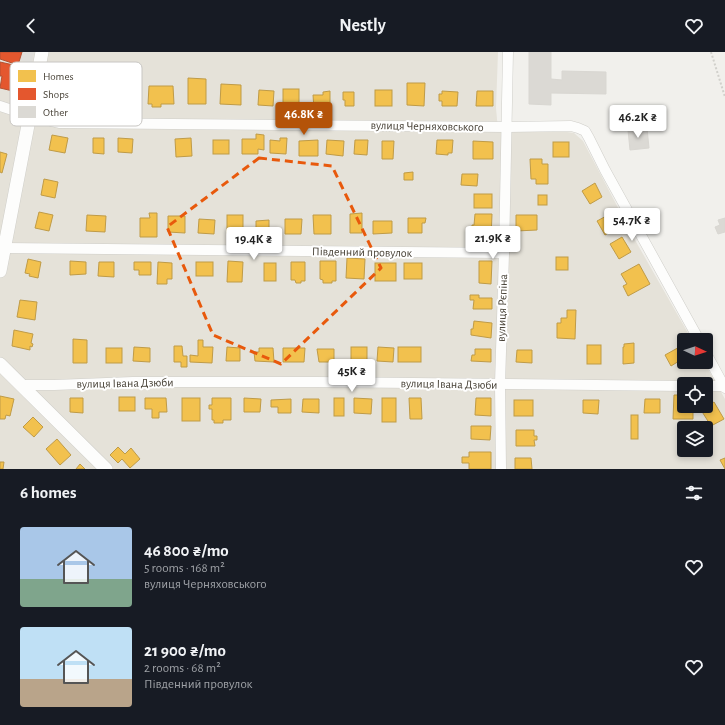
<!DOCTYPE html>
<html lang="en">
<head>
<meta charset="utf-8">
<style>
	body { margin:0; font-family:"Alegreya Sans",sans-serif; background:#20242c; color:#f1f3f6; height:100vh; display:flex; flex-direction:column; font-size:15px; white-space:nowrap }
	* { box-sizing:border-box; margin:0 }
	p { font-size:13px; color:#9ea1a6 }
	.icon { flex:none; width:22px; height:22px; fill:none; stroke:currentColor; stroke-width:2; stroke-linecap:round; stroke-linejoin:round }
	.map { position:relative; height:417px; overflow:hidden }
	.details { display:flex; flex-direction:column; background:#171b24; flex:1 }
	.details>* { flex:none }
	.needle { width:26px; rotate:94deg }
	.fabs { position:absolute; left:677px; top:281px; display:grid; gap:8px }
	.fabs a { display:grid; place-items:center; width:36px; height:36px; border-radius:4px; background:#171b24; box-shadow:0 2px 6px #0003; font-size:20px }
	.price { position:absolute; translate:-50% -34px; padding:0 9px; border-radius:4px; background:#fff; color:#222; font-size:13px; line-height:26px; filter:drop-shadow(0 1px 2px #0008) }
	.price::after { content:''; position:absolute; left:50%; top:24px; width:12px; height:9px; margin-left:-6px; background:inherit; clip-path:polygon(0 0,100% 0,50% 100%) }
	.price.selected { background:#b45309; color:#fff }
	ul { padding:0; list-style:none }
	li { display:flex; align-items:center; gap:12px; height:100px; padding:0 20px }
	li span { display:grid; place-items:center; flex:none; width:112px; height:80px; border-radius:4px; color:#555 }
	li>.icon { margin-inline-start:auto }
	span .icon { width:48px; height:48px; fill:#fffc; stroke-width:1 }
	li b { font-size:17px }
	h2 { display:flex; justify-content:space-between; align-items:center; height:48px; padding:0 20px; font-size:17px }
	header { display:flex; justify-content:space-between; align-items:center; height:52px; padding:0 20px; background:#171b24; font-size:18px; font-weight:700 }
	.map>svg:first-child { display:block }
</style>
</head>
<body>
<header><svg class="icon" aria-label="back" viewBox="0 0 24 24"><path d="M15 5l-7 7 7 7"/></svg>Nestly<svg class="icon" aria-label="heart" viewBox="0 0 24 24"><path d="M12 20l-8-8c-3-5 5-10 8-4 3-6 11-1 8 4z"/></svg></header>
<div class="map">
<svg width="725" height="417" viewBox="0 0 725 417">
	<rect width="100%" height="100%" fill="#f1f0ec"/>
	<path fill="#e5e2d9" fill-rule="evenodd" d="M 0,0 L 498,0 L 496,56 L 498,78 L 509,80 L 567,80 L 574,81 L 583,89 L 635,188 L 692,288 L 684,288 L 684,310 L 704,310 L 725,347 L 725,417 L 0,417 ZM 684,332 L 706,332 L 706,354 L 684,354 ZM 684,376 L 706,376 L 706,398 L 684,398 Z"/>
	<polygon fill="#e0dfdb" points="22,0 34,0 32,12 20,8"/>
	<g fill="#f2c14e" stroke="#bf9b47">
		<polygon points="188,26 206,27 206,52 188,52"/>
		<polygon points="407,31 425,31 424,54 407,53"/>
		<polygon points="221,32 241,33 241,53 220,52"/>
		<polygon points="149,34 173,34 174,52 161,52 161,55 152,55 152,52 148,52"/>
		<rect x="283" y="37" width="16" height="16"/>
		<polygon points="259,38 274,39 273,54 258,53"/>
		<rect x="375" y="38" width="17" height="16"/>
		<polygon points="330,39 330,51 325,51 325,57 314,57 313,43 323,43 323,40"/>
		<polygon points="442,39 458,40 457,54 442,54 442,49 439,49 439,42 442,42"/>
		<polygon points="477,39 493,39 493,54 476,54"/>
		<polygon points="343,40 354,40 354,54 345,54 345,48 343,48"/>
		<polygon points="256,82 264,83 264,98 258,97 258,102 242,102 242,87 256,87"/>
		<polygon points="52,83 68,86 65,101 49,98"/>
		<polygon points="93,86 104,86 104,102 93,101"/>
		<polygon points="118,86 133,87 132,101 118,100"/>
		<polygon points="191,86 192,104 176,105 175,87"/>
		<polygon points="280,86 287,86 286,102 270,101 270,88 280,89"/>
		<rect x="213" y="88" width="16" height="14"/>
		<polygon points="318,88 318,104 299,104 299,89"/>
		<polygon points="327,88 344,89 343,104 326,102"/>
		<polygon points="355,88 368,88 367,103 354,102"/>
		<polygon points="437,88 453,88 452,101 448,101 448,103 436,102"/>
		<polygon points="382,89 394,89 393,107 382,107"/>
		<polygon points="473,89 493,90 493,107 473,107"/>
		<rect x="553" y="90" width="16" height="15"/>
		<polygon points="0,100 7,102 2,121 0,120"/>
		<polygon points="530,107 542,107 542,112 548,112 548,132 536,132 536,127 531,127"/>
		<polygon points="413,120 413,128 404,128 404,121"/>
		<polygon points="462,122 478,122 477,134 461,133"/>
		<polygon points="44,127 58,130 55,146 41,143"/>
		<polygon points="595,131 602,145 590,152 582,139"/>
		<rect x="474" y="142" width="18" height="14"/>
		<rect x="538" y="143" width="9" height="10"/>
		<polygon points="39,160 53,163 49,179 35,176"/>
		<polygon points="149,161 157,161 157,185 140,185 140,166 150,166"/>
		<polygon points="362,161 362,181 350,181 350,162"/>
		<polygon points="475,162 492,162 491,187 472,186 472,173 474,173"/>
		<polygon points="610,162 617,176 605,183 597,169"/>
		<polygon points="87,163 106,164 105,180 86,179"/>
		<rect x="227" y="163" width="16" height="18"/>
		<polygon points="313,163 331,163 331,182 314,182"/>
		<polygon points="516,163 537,163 537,178 516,179"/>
		<polygon points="168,164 185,164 185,181 168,180"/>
		<polygon points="408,166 426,166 425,171 422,171 422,181 408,181"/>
		<polygon points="199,167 215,168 214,182 198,181"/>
		<polygon points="285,167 302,167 301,182 285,182"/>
		<polygon points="269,168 269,181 256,181 256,169"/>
		<polygon points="373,169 392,169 392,181 373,182"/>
		<polygon points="622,185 631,200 619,207 610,192"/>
		<rect x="556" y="205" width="12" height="13"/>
		<polygon points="347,206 365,207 364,227 346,226"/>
		<polygon points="28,207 41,210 38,226 29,224 30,222 25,221"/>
		<polygon points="70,209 86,210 86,222 70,223"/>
		<polygon points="228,209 243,210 242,230 227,230"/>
		<polygon points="320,209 336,209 336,229 332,229 332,231 323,231 323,228 320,227"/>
		<polygon points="479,209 492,209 491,232 479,231"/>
		<polygon points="99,210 114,210 114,225 98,224"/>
		<polygon points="134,210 151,210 151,223 139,223 139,218 134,218"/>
		<polygon points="158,210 172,211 172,227 167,227 167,232 157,232"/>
		<rect x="196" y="210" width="17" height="14"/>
		<polygon points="291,210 305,210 305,229 301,229 301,231 296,231 295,228 291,228"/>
		<rect x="264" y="211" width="12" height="18"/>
		<rect x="375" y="211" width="21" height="18"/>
		<rect x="404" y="211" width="18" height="16"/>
		<polygon points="639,212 650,232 628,244 623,234 627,232 621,222"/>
		<polygon points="470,243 479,243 479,246 492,246 492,257 473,257 474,248 470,248"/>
		<polygon points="20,248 37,250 35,268 17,265"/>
		<polygon points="567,258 576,258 575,287 557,286 557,271 561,271 561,266 567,266"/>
		<polygon points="474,269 492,271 491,286 471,283 471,277 473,277"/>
		<polygon points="14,278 33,282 31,291 33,292 32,295 30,294 30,298 12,294"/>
		<polygon points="73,287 87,288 87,311 73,311"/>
		<polygon points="198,288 203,288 203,295 213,295 212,311 190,310 190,303 198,304"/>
		<polygon points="634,291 634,311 623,312 623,295 624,295 624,292"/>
		<rect x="587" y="293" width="14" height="19"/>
		<polygon points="683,293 684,306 671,314 665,303"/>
		<polygon points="174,294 182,294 183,304 187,304 187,315 181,315 181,310 174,310"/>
		<polygon points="134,295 150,296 150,310 133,309"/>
		<polygon points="227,295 240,296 240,309 226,309"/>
		<rect x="351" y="295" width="16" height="16"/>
		<polygon points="378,295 394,296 393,310 377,309"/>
		<rect x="398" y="295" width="23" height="15"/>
		<rect x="106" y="296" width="16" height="15"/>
		<polygon points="259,296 273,296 274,310 255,309 254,300 259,300"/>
		<polygon points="283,296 305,296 304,310 283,310"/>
		<polygon points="317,297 334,297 334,310 319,310"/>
		<polygon points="475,297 491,297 491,310 471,309 472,303 475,303"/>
		<polygon points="517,298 532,298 532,311 516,310"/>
		<polygon points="674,343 684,343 684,354 693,354 693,367 673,367"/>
		<polygon points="0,344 14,347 10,364 6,363 5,367 0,367"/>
		<rect x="119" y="345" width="16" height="14"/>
		<polygon points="70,346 83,346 83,361 70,360"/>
		<polygon points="145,346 166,346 167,360 159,360 159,366 152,366 152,357 145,357"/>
		<rect x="182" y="346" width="18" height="23"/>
		<polygon points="212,346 231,346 231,368 223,368 223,371 214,371 214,368 212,368 212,357 209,357 209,353 212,353"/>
		<polygon points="244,346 261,347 260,360 244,360"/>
		<rect x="334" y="346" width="10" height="18"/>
		<polygon points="354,346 372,347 371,362 354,361"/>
		<rect x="382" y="346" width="14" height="24"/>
		<polygon points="409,346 421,346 422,367 410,367"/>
		<polygon points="476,346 491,346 491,364 475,363"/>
		<polygon points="291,347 291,361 278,361 278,355 271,355 271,348"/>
		<polygon points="303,347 319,347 319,361 302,360"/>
		<polygon points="645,347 660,347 660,361 644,361"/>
		<rect x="514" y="348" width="19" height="16"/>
		<polygon points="583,348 599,348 598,362 583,361"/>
		<polygon points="714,350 724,367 711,374 701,358"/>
		<rect x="631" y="363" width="7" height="24"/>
		<polygon points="33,365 43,375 34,385 23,375"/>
		<polygon points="471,374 491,374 490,388 471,387"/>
		<polygon points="516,378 534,378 534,384 537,384 537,388 534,388 535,394 516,394"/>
		<polygon points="57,387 71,403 60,413 46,397"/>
		<polygon points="118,395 125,402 131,396 140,407 130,416 122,407 118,411 110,403"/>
		<polygon points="469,400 491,400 491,417 469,417 469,411 462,411 462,405 469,405"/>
		<polygon points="515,406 531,406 532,417 515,417"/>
		<polygon points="725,406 725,417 720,408"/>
		<polygon points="0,410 4,410 3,417 0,417"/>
		<polygon points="80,412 85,417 76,417"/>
	</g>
	<g fill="#e4572e" stroke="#b55131">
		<polygon points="0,0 22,0 18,13 0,7"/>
		<polygon points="0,10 18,14 13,39 0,36 2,24 0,24"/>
	</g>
	<g fill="#dbd9d4" stroke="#d9d7d2">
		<polygon points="529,0 551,0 551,27 562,28 562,19 606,20 606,42 551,41 551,53 529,52"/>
		<polygon points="647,76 649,96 630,98 628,78"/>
		<polygon points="725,166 725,180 718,182 715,175 720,173 718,168"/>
	</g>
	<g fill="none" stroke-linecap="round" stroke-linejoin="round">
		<defs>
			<g id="minor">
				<polyline points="0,54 30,64 59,71 506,75 571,74 578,76 585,79 589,86 605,118 699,288"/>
				<polyline points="4,196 504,201"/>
				<polyline points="706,301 725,336"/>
				<polyline points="21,333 54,333 133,330 316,330 684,334"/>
				<polyline points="706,334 724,334"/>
				<polyline points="501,417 500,332 504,201 508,0"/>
			</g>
			<g id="tertiary">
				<polyline points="0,219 42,0"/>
				<polyline points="0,312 106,417"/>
			</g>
		</defs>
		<use href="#minor" stroke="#cfcec9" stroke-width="11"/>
		<use href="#tertiary" stroke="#cfcec9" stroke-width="14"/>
		<polyline stroke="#d1d0cb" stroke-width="2" stroke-dasharray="2 2" stroke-linecap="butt" points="711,0 725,45"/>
		<use href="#minor" stroke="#fdfdfc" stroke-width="10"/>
		<use href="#tertiary" stroke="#fdfdfc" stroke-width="13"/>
	</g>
	<path fill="none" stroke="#e8590c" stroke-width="3" stroke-dasharray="8 5" stroke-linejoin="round" d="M 259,106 L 332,114 L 381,216 L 281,312 L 213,283 L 167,175 Z"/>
	<g text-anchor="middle" stroke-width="4" stroke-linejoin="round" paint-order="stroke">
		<g font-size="12" fill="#484237" stroke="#fff">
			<text transform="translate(427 74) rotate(1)" y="4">вулиця Черняховського</text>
			<text transform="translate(362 200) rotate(1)" y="4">Південний провулок</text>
			<text transform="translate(502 256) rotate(-88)" y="4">вулиця Рєпіна</text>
			<text transform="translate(125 331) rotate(-1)" y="4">вулиця Івана Дзюби</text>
			<text transform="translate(449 332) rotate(1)" y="4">вулиця Івана Дзюби</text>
		</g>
	</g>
	<rect x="10" y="10" width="132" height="64" rx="6" fill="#fff" stroke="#c8c6c3" stroke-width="1"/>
	<rect x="18" y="18" width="18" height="12" fill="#f2c14e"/>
	<rect x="18" y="36" width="18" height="12" fill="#e4572e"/>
	<rect x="18" y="54" width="18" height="12" fill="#dbd9d4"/>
	<g font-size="11" fill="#484237">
		<text x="43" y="28">Homes</text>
		<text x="43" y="46">Shops</text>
		<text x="43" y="64">Other</text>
	</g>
</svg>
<div class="fabs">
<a><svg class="needle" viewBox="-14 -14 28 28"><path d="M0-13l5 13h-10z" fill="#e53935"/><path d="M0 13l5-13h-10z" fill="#9ea1a6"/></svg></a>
<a><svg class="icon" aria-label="locate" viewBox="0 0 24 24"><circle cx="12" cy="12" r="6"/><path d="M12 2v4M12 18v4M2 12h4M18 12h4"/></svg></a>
<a><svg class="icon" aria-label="layers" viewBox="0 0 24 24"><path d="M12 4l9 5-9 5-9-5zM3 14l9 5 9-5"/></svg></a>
</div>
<b class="price selected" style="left:304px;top:84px">46.8K ₴</b>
<b class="price" style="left:638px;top:87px">46.2K ₴</b>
<b class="price" style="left:632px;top:190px">54.7K ₴</b>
<b class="price" style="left:493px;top:208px">21.9K ₴</b>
<b class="price" style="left:254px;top:209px">19.4K ₴</b>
<b class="price" style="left:352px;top:341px">45K ₴</b>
</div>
<section class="details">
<h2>6 homes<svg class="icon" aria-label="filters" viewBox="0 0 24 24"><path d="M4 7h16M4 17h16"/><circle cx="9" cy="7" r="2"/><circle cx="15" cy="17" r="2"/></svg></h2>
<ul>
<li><span style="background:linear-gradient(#a9c7e8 65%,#7fa58c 0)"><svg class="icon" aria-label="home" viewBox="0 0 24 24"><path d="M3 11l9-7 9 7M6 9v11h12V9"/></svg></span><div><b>46 800 ₴/mo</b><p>5 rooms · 168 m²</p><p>вулиця Черняховського</p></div><svg class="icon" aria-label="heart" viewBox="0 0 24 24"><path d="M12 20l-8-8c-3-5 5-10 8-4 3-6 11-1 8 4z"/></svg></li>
<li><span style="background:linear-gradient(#bfe0f5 65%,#b9a48a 0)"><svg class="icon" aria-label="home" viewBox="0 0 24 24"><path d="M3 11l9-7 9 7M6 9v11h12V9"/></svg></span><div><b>21 900 ₴/mo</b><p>2 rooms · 68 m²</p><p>Південний провулок</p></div><svg class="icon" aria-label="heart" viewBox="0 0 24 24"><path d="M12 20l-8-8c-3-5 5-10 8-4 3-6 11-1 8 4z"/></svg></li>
</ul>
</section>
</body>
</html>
